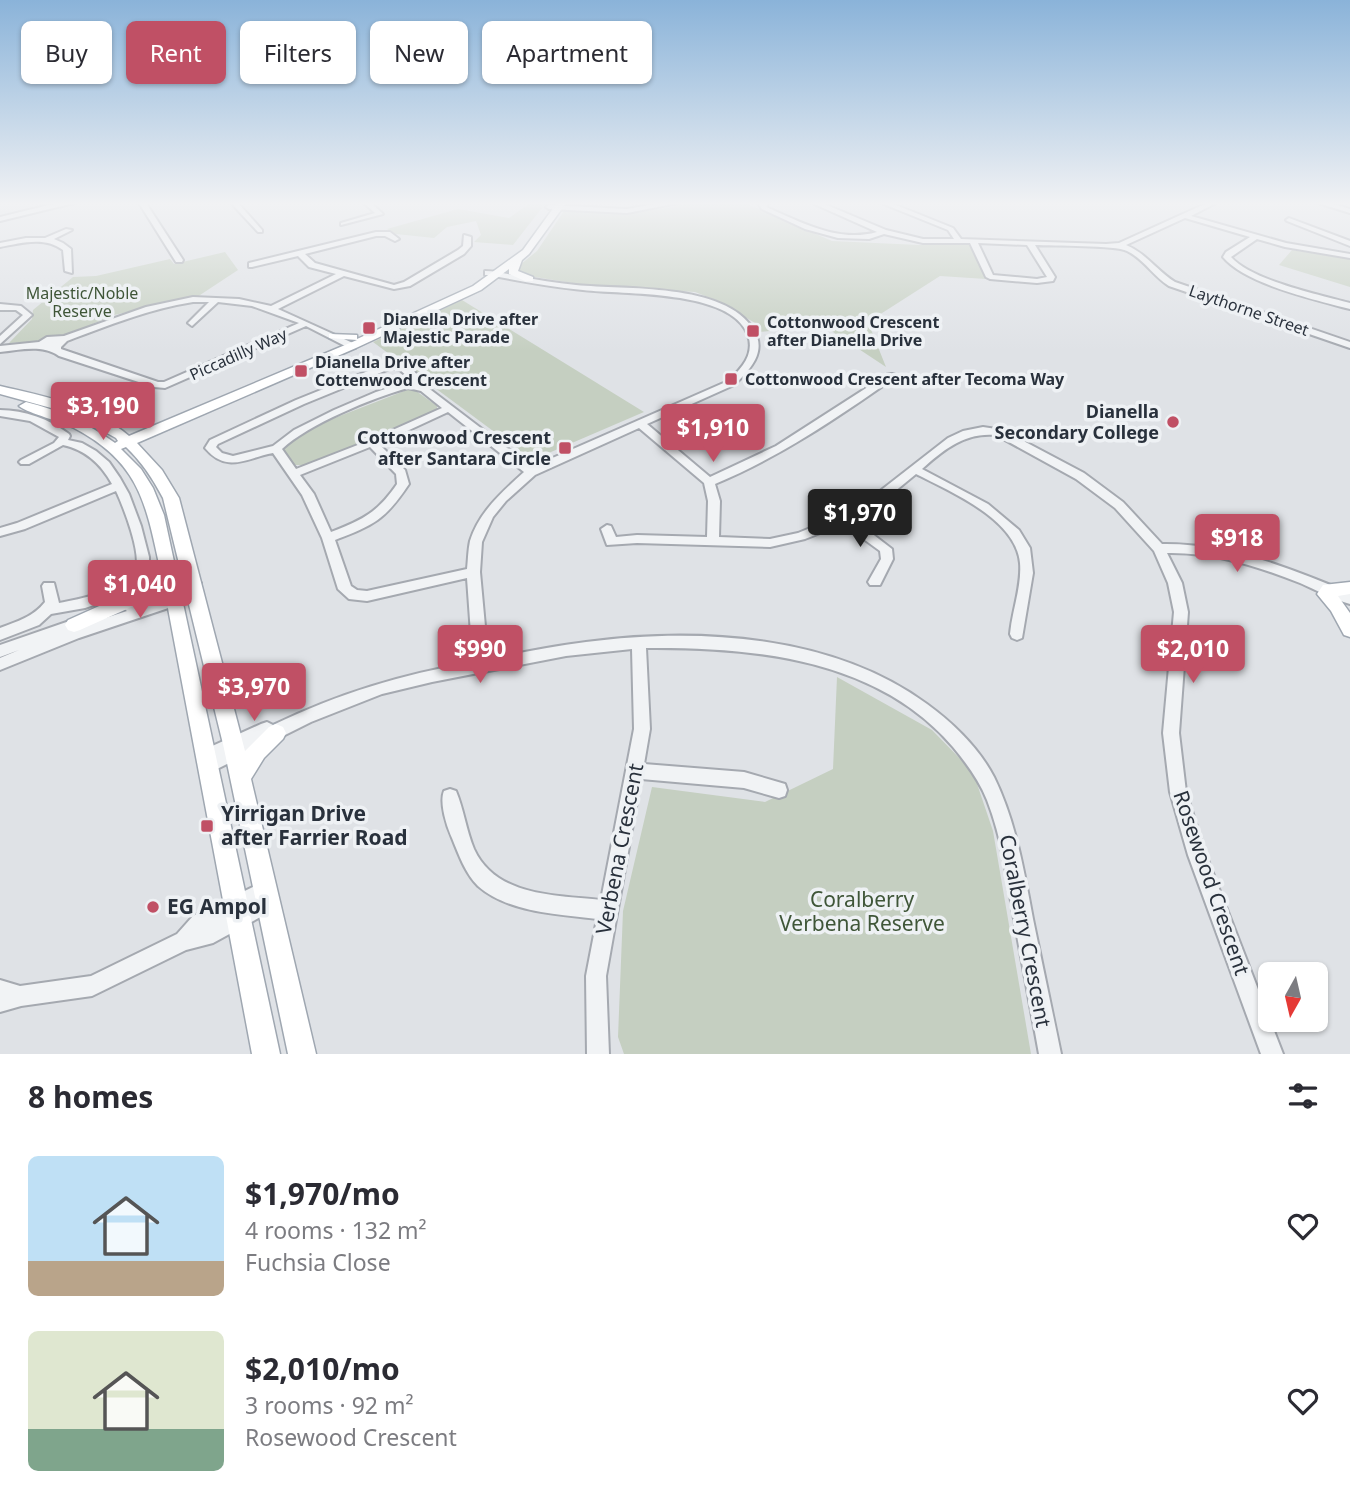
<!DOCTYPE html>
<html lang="en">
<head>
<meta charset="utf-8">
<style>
	body { margin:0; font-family:"Noto Sans",sans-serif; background:#f2f2f3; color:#2b2b33; height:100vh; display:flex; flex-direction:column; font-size:26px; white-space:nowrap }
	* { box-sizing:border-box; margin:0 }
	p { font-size:23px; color:#7c7c81 }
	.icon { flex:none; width:38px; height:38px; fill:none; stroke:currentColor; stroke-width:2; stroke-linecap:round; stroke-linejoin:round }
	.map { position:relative; height:1054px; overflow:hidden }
	.details { display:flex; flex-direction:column; background:#fff; flex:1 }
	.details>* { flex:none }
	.guide { position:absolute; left:21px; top:21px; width:700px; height:63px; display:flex; gap:14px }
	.needle { width:46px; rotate:188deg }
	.tools { position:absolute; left:1258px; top:962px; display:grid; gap:14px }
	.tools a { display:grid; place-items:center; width:70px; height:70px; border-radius:10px; background:#fff; box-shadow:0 2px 5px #0004; font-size:35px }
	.price { position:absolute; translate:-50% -60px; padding:0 16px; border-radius:7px; background:#c05065; color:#fff; font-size:23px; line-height:46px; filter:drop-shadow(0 2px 4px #0008) }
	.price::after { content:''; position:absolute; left:50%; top:42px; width:21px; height:16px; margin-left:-10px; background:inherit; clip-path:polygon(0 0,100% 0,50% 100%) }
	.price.current { background:#222; color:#fff }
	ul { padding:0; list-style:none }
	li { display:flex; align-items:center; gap:21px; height:175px; padding:0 28px }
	li span { display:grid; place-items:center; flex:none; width:196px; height:140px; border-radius:10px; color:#555 }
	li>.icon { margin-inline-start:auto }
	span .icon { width:84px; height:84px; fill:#fffc; stroke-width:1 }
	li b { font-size:30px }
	h2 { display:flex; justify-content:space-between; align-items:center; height:84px; padding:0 28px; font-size:30px }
	.tag { padding:0 24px; border-radius:10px; background:#fff; box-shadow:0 2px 5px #0004; font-size:24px; line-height:63px }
	.tag.current { background:#c05065; color:#fff }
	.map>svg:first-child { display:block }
</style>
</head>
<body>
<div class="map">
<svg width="1350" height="1054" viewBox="0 0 1350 1054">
	<rect width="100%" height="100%" fill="#dfe2e6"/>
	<g fill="#c5cfc1">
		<polygon points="530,203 545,204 513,245 474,242 481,235 476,221 447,227 434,238 396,234 387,229 458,209 509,218"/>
		<path d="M 689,203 L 745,203 L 832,241 L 919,245 L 972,245 L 986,279 L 940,276 L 868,322 L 886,367 L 824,326 L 759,332 L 755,323 L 718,301 L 695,292 L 585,285 L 510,273 L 537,251 L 564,211 C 611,213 643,215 689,203 Z"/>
		<polygon points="1292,250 1350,259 1350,287 1279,265"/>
		<polygon points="225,252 238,270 197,297 114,315 69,334 33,342 9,343 32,319 33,310 73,277 96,276 170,259 174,264"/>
		<polygon points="462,300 644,412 544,455 536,457 524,454 373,342"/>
		<polygon points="412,388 437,406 437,409 365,442 303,465 295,465 281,449 284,444 332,419"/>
		<polygon points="837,677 932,730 973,772 993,831 1031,1054 624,1054 618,1037 623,911 652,787 765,802 833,769"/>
	</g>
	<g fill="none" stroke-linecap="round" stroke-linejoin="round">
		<defs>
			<g id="minor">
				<polygon points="57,203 74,203 0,221 0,217"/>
				<polygon points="139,203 146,203 183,260 182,262 176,262"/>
				<polygon points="231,203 238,203 262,230 262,232 258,232"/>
				<polygon points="364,203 371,203 383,214 341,225 341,223 375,213"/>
				<polygon points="661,203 678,203 627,213 549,209 546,207 549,205 627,209"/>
				<path d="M 760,203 L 768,203 L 766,207 C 801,222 838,243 877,232 L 812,203 L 822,203 L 886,230 L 923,239 L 954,239 L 948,230 L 881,203 L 891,203 L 953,228 L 961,239 L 1106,244 L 1119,243 L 1207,203 L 1216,203 L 1191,216 L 1286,243 L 1350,254 L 1350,258 L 1285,247 L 1257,239 L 1231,257 C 1251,280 1319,295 1350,303 L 1350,309 C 1316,300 1245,284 1223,257 L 1226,252 L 1250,237 L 1185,218 L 1126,245 C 1146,253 1157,271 1175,282 L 1350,342 L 1350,348 L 1169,286 C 1153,276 1144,259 1127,251 C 1116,245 1052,246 1035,245 L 1055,277 L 1053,281 L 1037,283 L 990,279 L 986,277 L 970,243 L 923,243 L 884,234 L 869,239 L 838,238 L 805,229 L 762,209 L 759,205 ZM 978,243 L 1027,245 L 1047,277 L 1037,279 L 993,275 Z"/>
				<polygon points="1318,203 1330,203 1350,209 1350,213"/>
				<polygon points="1289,218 1350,241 1350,246 1287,221 1286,220"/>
				<path d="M 66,229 L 72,230 L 54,239 L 63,243 L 71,249 L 72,273 L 65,271 L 63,250 C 45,236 21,243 0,247 L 0,243 L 26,238 L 45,238 Z"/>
				<path d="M 376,232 L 390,232 L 399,239 L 395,241 L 385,236 L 376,236 L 305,254 L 315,263 L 394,285 L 404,282 L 458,250 L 463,246 L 464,235 L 471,237 L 471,246 L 464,254 L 410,286 L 394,289 L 344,276 L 278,309 L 355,344 L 355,348 L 349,348 L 306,326 L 165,388 L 154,387 L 59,356 C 42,344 20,350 0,352 L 0,346 L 39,342 L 47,337 L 64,336 L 146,307 L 193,297 L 239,299 L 271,306 L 336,274 L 309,267 L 298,256 L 252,267 L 249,267 L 249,263 ZM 193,302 L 209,302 L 188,323 L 192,326 L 218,302 L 252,306 L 299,323 L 164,382 L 158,382 L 61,349 L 61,347 L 67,341 C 109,325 149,309 193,302 Z"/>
				<path d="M 485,271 C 496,271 507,274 517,276 C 537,280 556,283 576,285 C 624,290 725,282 754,330 C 767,352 750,370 734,385 L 647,424 L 710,477 L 776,446 L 888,374 L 894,374 L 894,378 C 837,418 780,457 715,484 L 720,501 L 719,537 L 770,539 L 798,533 L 825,522 L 880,491 L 948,438 L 963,431 L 983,427 L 1003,430 L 1084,473 L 1123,502 L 1162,544 C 1228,543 1290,568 1350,593 L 1350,604 C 1333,599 1316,590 1300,583 C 1257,566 1213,552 1167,553 L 1182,583 L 1188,612 L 1179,733 L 1186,792 L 1206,855 L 1283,1054 L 1261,1054 L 1188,855 L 1170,792 L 1163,733 L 1174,612 L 1168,583 L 1154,551 L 1115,508 L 1076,479 L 996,435 C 966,432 944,449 922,469 L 988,504 L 1019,530 L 1030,548 L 1033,573 L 1022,638 L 1017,640 L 1012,638 L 1010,634 C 1012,611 1022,586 1020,563 C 1016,519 951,492 916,474 L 888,497 L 853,519 L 892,549 L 893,559 L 880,585 L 870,585 L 868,582 L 881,559 L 880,551 L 843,524 L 805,539 L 770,547 L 637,543 L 607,545 L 601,529 L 607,525 L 611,526 L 616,537 L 637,535 L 707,537 L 708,501 L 704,483 L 639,428 L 535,475 L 506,501 L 493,517 L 482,542 L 480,572 L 488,659 C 520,653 553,646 586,642 C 699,627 833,635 927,704 C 953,723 979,748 994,777 C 1016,822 1024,871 1033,919 C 1042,964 1052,1009 1061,1054 L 1039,1054 C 1031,1009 1022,964 1014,919 C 1007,879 1002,838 987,800 C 979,780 967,764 953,747 C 878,659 755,647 646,648 L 650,729 L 644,764 L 744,772 L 785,784 L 787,790 L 785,796 L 779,798 L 744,788 L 641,779 L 606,976 L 609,1054 L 587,1054 L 586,976 L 597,919 C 558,914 509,913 478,886 C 465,873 459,855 452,838 C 447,827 439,803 444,791 L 450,789 L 456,791 C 464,810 466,830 474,849 C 496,897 556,895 601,900 L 634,729 L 632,649 L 566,656 L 432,682 L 382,694 L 311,722 L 207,774 L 201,771 L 199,766 L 200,763 L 197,757 L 199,752 L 261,724 L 267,722 L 273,725 C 340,693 400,675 473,662 L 467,578 L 367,601 L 349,599 L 338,589 L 322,538 L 302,495 L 273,453 C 246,458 227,474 205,448 L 210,440 L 296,400 L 388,363 C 401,361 411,367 419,377 L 417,383 L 427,387 L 532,467 L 728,381 C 741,369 755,355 748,335 C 731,289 623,295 583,290 C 551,287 520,281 488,275 L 485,275 ZM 392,368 L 400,370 L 408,377 L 407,382 L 376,392 L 334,410 L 294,430 L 273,446 L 233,456 L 222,453 L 216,447 L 218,444 L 304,404 ZM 408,388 L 421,391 L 442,408 L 368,441 L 296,469 L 282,449 C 309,424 372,398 408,388 ZM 448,412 L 524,472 C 502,492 479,512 470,541 C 468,550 468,560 467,569 L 367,591 L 357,590 L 351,586 L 335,540 C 374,525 385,520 409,484 L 405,470 L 379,444 ZM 370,447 L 396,474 L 397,484 C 378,512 363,520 331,532 L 314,494 L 300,475 Z"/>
				<polygon points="0,304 21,306 32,315 0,344 0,336 23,315 16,310 0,310"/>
				<path d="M 0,410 C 25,410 49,419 69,434 L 70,436 L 68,440 L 82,443 L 96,451 L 109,462 L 120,478 L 129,494 L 141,526 L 149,557 L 149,568 L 139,583 L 117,597 L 85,608 L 51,614 L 39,625 L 0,640 L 0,628 C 18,621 33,617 45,602 L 42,586 L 44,583 L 54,583 L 59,603 C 80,599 123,591 135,571 C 143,556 123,506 116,491 L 25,529 L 0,536 L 0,528 L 17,523 L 112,484 C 101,464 86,450 63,445 L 29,464 L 21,464 L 19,462 L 21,460 L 54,443 L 59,437 L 30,421 L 0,416 Z"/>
				<polygon points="194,578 199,580 201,583 199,586 172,596 196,588 201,589 203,593 201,597 79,638 0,670 0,658 19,650 0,657 0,645 81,617 86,618 87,624 127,611 121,606 123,602"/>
				<polygon points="265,881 272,883 274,890 272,894 277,902 275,909 213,943 186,950 92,996 21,1006 0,1012 0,980 20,986 91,976 177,934 193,916"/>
			</g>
			<g id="major">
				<path d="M 557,203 L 566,203 L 529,254 L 522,260 L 518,271 L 533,277 L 533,281 L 525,281 L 509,274 L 509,269 L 481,290 L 356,348 L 137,443 L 162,470 L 179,498 L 245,751 L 269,727 L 276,724 L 283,727 L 286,733 L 283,739 L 264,758 L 251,779 L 316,1054 L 288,1054 L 223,744 L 163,498 C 153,479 142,462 126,447 L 121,449 L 141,469 L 153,488 L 164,515 L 280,1054 L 252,1054 L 164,587 L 138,604 L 80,630 L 74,632 L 68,630 L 65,625 L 68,620 L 126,594 L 161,573 C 146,505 141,463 74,428 C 59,420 31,415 19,406 L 26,402 C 59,410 87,423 115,443 L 118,441 L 116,438 L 73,414 L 0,394 L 0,386 C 44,396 94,406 129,436 L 357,340 L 329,338 L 329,334 L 357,335 L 357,339 L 473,286 L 523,250 Z"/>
				<polygon points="1350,582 1350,594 1338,596 1350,613 1350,637 1344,635 1331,611 1317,594 1323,585"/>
			</g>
		</defs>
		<use href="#minor" stroke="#a5a9b0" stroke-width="4"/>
		<use href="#major" stroke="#9fa7b1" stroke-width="3"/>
		<use href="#minor" fill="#f1f3f5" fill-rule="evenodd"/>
		<use href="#major" fill="#fff" fill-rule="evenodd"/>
	</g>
	<linearGradient id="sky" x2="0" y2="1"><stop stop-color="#8ab3d9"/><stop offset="0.58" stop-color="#f1f2f4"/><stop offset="1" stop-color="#f1f2f4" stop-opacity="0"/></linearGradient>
	<rect width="1350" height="351" fill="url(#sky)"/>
	<g fill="#c05065" stroke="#eef1f4" stroke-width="2.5">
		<rect x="362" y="321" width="14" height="14" rx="3.5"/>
		<rect x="746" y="324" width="14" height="14" rx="3.5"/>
		<rect x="294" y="364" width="14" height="14" rx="3.5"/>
		<rect x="724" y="372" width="14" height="14" rx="3.5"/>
		<circle cx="1173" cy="422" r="7"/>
		<rect x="558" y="441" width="14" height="14" rx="3.5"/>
		<rect x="200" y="819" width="14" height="14" rx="3.5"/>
		<circle cx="153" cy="907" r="7"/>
	</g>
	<g text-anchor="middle" stroke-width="7" stroke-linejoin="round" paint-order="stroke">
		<g font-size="16" fill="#3f5638" stroke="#eef1f4">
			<text x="82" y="299">Majestic/Noble<tspan x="82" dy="18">Reserve</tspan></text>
		</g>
		<g font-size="16" fill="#29313c" stroke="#eef1f4">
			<text transform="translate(1249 310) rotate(19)" y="6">Laythorne Street</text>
			<text transform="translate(238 354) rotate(-24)" y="6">Piccadilly Way</text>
		</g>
		<g font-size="16" font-weight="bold" fill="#29313c" stroke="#eef1f4" text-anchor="start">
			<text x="383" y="325">Dianella Drive after<tspan x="383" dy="18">Majestic Parade</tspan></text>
			<text x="767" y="328">Cottonwood Crescent<tspan x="767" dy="18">after Dianella Drive</tspan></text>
			<text x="315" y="368">Dianella Drive after<tspan x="315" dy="18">Cottenwood Crescent</tspan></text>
			<text x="745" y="385">Cottonwood Crescent after Tecoma Way</text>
		</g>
		<g font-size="18" font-weight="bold" fill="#29313c" stroke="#eef1f4" text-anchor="end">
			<text x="1159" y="418">Dianella<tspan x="1159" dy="21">Secondary College</tspan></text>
			<text x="551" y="444">Cottonwood Crescent<tspan x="551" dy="21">after Santara Circle</tspan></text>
		</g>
		<g font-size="21" font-weight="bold" fill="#29313c" stroke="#eef1f4" text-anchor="start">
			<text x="221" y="821">Yirrigan Drive<tspan x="221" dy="24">after Farrier Road</tspan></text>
			<text x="167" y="914">EG Ampol</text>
		</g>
		<g font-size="21" fill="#29313c" stroke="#eef1f4">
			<text transform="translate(620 849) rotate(-79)" y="7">Verbena Crescent</text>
			<text transform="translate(1211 883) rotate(71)" y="7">Rosewood Crescent</text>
			<text transform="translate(1025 931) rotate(79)" y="7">Coralberry Crescent</text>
		</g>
		<g font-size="21" fill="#3f5638" stroke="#eef1f4">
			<text x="862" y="907">Coralberry<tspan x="862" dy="24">Verbena Reserve</tspan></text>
		</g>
	</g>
</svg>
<div class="tools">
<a><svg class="needle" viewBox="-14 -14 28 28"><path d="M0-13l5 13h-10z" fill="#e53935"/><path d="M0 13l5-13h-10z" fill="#7c7c81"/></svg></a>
</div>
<b class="price" style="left:103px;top:442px">$3,190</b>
<b class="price" style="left:713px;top:464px">$1,910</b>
<b class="price current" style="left:860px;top:549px">$1,970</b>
<b class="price" style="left:1237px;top:574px">$918</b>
<b class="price" style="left:140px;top:620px">$1,040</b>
<b class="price" style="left:480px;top:685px">$990</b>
<b class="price" style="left:1193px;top:685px">$2,010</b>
<b class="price" style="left:254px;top:723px">$3,970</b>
<div class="guide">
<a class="tag">Buy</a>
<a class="tag current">Rent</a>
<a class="tag">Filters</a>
<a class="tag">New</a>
<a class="tag">Apartment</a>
</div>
</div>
<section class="details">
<h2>8 homes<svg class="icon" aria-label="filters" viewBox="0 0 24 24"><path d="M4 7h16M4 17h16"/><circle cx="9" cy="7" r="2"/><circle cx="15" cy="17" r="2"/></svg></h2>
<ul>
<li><span style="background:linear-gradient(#bfe0f5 75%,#b9a48a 0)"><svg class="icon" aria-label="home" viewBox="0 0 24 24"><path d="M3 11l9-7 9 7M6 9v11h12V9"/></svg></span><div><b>$1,970/mo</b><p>4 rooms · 132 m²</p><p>Fuchsia Close</p></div><svg class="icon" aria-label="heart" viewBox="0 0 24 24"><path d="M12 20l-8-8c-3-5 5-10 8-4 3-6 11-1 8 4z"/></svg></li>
<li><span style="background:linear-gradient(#dfe7d0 70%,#7fa58c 0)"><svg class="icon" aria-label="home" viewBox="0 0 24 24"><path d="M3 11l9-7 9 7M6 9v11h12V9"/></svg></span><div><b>$2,010/mo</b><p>3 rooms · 92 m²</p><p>Rosewood Crescent</p></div><svg class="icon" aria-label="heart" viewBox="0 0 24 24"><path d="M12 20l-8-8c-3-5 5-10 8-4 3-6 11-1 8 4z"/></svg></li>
</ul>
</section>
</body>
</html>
